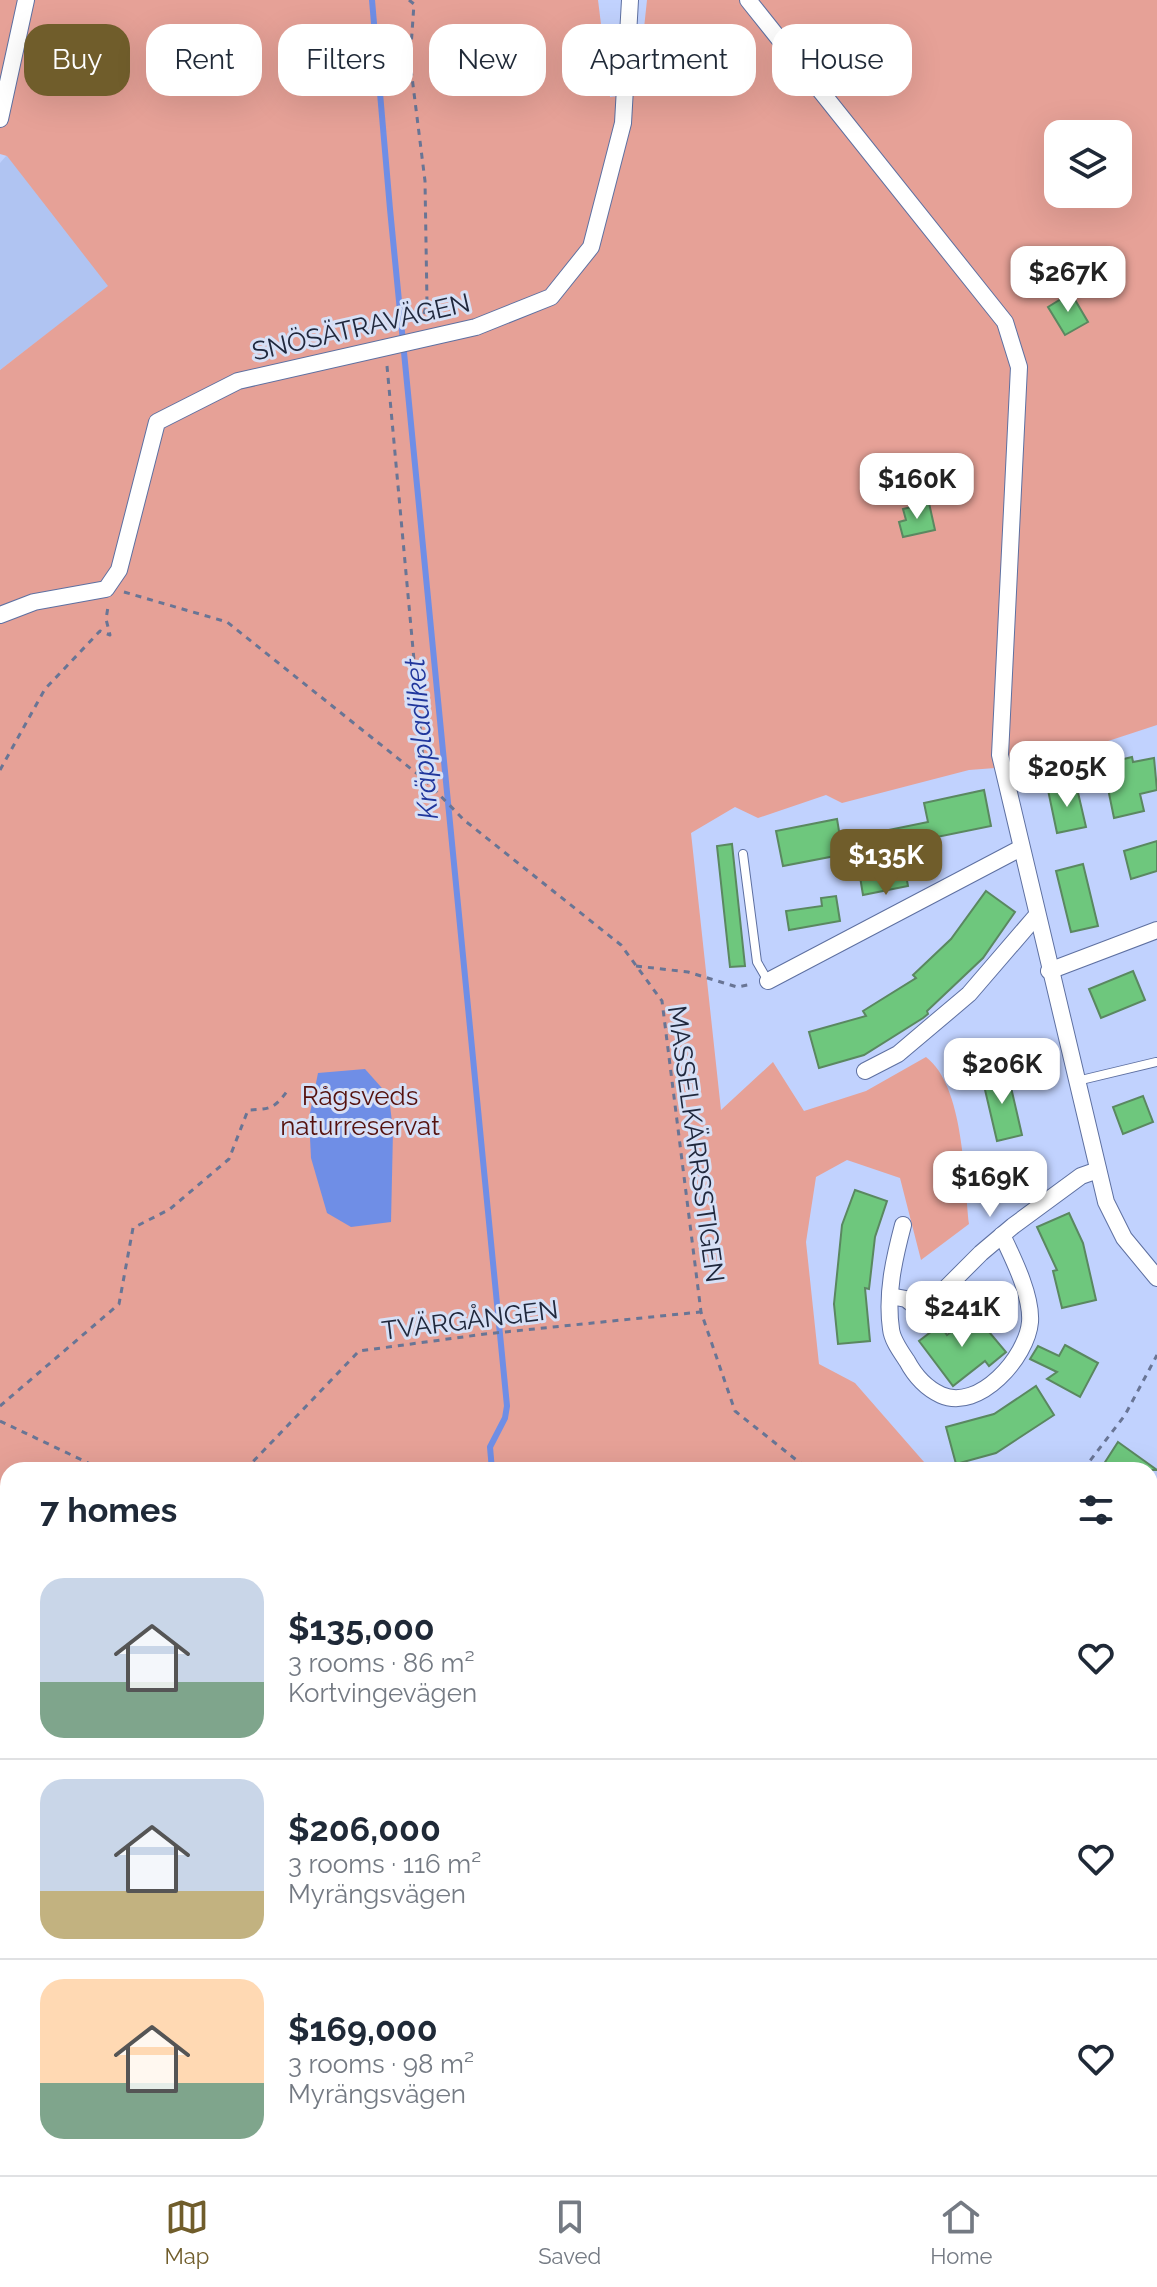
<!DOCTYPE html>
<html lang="en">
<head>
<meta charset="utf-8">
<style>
	body { margin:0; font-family:Raleway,sans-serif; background:#f2f2f3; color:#1f2937; height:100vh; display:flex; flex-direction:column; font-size:30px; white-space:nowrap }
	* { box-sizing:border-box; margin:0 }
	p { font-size:26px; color:#747a83 }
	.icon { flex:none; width:44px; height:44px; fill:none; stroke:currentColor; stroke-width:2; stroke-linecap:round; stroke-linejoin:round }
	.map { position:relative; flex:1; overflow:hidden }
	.panel { position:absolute; left:0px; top:1462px; width:1158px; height:714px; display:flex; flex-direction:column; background:#fff; border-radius:24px 24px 0 0; box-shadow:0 8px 32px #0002 }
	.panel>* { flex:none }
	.hud { position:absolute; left:24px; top:24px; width:1110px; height:72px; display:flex; gap:16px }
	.buttons { position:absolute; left:1044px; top:120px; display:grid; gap:16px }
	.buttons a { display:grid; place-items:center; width:88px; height:88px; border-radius:16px; background:#fff; box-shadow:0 8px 32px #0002; font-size:40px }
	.price { position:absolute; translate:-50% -68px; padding:0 18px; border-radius:16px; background:#fff; color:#222; font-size:26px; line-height:52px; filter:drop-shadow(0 2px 4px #0008) }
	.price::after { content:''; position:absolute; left:50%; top:48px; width:24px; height:18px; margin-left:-12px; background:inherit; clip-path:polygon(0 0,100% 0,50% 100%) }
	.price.selected { background:#705d2b; color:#fff }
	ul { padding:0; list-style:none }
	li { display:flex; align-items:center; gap:24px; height:200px; padding:0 40px }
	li+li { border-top:2px solid #e0e1e3 }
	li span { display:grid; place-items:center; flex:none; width:224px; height:160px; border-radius:24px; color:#555 }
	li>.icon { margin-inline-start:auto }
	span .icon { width:96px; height:96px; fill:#fffc; stroke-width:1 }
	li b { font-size:34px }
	h2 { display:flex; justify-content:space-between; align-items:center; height:96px; padding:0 40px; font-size:34px }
	.tag { padding:0 28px; border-radius:24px; background:#fff; box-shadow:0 8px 32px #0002; font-size:28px; line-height:72px }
	.tag.selected { background:#705d2b; color:#fff }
	.dock { display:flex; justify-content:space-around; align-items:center; height:112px; border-top:2px solid #e0e1e3; background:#fff; font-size:22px; color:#747a83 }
	.dock a { display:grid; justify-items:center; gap:4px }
	.dock .selected { color:#705d2b }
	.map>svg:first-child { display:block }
</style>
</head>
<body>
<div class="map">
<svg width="1157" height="2175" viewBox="0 0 1157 2175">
	<rect width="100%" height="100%" fill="#c1d2fe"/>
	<polygon fill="#b0c4f2" points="7,155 109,286 0,370 0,163"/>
	<g fill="#e6a197" fill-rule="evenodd">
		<path d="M 0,0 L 598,0 L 610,97 L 637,94 L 647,0 L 1157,0 L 1157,725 L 1035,765 L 969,770 L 842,803 L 826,795 L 758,818 L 735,807 L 691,833 L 721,1110 L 773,1062 L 804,1111 L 866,1091 L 926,1057 C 964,1086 964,1178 969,1224 L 921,1260 L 900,1178 L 847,1160 L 816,1177 L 806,1242 L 819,1364 L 855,1383 L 931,1470 L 8,1470 L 8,1727 L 0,1721 L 0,370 L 108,286 L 7,156 L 0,154 ZM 1058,134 L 1118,134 L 1118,194 L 1058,194 Z"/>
		<polygon points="1153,1661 1157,1662 1157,1755 1150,1758 1150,1662"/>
		<polygon points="8,2103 8,2168 857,2168 860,2175 0,2175 0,2106"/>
	</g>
	<polygon fill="#6f8ee6" points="365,1069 389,1096 393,1131 391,1222 351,1227 327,1213 311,1158 309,1118 318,1073"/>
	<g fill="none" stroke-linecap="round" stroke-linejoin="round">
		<g stroke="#6f8ee6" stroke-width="6">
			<polyline points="372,0 390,209 507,1406 505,1418 490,1447 492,1470"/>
			<polyline points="559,2175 559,2168"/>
		</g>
	</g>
	<g fill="#6ec77d" stroke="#5a8860" stroke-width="2">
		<polygon points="1071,293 1088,322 1065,335 1048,307"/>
		<polygon points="929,503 935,530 903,537 899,522 906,520 903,509"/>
		<polygon points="1132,757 1133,762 1154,758 1157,790 1140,794 1144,811 1114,818 1103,764"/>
		<polygon points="1076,784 1086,827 1057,833 1048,790"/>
		<polygon points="984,790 991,826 917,841 922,860 904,864 908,886 863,895 856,852 783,866 776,831 837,819 840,837 879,832 928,822 924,803"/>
		<polygon points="1157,841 1157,871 1131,879 1124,851"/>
		<polygon points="732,844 745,966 730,967 717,846"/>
		<polygon points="1083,864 1098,926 1071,932 1056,871"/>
		<polygon points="986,891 1015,912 983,958 927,1011 928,1014 923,1018 864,1055 819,1068 809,1032 866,1016 863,1011 916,978 913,975 951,939"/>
		<polygon points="836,896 840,921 789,930 786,911 822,906 821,898"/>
		<polygon points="1133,971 1145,1000 1101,1018 1089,989"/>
		<polygon points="1007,1070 1022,1135 997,1141 982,1077"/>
		<polygon points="1143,1096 1153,1122 1123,1134 1113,1107"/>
		<polygon points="855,1190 887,1201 875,1237 869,1289 865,1288 870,1341 838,1344 834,1304 842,1225"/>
		<polygon points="1069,1213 1083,1243 1096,1300 1062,1308 1053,1271 1057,1270 1037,1227"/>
		<polygon points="974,1314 1006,1352 989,1366 985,1361 953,1386 919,1341 940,1325 947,1335"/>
		<polygon points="1065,1345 1098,1363 1080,1397 1047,1379 1057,1372 1030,1359 1038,1346 1059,1356"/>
		<polygon points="1036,1386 1054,1415 996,1453 956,1464 946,1427 994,1414"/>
		<polygon points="1118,1442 1157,1470 1100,1470"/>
	</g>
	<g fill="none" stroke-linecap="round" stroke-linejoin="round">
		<defs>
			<g id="lane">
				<polyline points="743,854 757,962 768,981"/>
				<polyline points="1077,1081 1156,1062"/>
			</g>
			<g id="street">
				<polyline points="748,0 1005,322 1019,367 1000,755 1106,1202 1124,1238 1157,1278"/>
				<polyline points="0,119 26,0"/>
				<polyline points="0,615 34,602 106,589 119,570 157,422 238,381 476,327 551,297 591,247 623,123 630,0"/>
				<polyline points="1049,971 1157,930"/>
				<polyline points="768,981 1021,848"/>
				<polyline points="865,1071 898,1054 969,994 1037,915"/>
				<path d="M 903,1225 C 894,1259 886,1294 891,1329 C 892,1340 901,1352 907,1361 C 915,1376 926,1388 941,1395 C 979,1412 1027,1357 1030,1322 C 1032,1296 1013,1258 1002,1235"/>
				<polyline points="890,1296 906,1299 919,1309 941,1293 981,1253 1013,1226 1081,1176 1098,1170"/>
				<polyline points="1150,1993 1157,1990"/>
				<polyline points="1150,2114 1157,2127"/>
			</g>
		</defs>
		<use href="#lane" stroke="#5e70a1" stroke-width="10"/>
		<use href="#street" stroke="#5e70a1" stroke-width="18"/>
		<g stroke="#697595" stroke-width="3" stroke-dasharray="6 6" stroke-linecap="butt">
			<polyline points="409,0 414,4 410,61 425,181 427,303 422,320"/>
			<polyline points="387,366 425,780"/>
			<polyline points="124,592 227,622 425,780 464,820 621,945 662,1001 701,1312 735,1411 809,1470"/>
			<polyline points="0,770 45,689 100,631 110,635 106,619 108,607"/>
			<polyline points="636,966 688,972 737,987 753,984"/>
			<path d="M 0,1406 L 119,1304 L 133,1228 L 170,1209 L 229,1159 L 248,1110 C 271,1109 274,1109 288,1090"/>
			<polyline points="0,1421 103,1470"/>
			<polyline points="245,1470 359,1351 485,1334 700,1312"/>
			<polyline points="1083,1470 1125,1415 1157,1355"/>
			<polyline points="0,1812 8,1816"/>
			<polyline points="0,2021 8,2013"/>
			<polyline points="282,2168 283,2175"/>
			<polyline points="886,2168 890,2175"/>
		</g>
		<use href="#lane" stroke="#fff" stroke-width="8"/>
		<use href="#street" stroke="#fff" stroke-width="16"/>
	</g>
	<g text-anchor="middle" stroke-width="6" stroke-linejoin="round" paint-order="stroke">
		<g font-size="26" fill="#20283d" stroke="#d7e0f6">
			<text transform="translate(361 327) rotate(-13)" y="9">SNÖSÄTRAVÄGEN</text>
			<text transform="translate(696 1144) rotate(82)" y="9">MASSELKÄRRSSTIGEN</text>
			<text transform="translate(470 1320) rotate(-7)" y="9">TVÄRGÅNGEN</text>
		</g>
		<g font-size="26" fill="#55110d" stroke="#d7e0f6">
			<text x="360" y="1105">Rågsveds<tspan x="360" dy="30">naturreservat</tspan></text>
		</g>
		<g font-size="28" font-style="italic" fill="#20369c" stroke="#d7e0f6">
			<text transform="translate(421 739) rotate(-95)" y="10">Kräppladiket</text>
		</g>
	</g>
</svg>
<div class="buttons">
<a><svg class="icon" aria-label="layers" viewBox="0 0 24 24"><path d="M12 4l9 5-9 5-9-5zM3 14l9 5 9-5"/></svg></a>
</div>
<b class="price" style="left:1068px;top:314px">$267K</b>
<b class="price" style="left:917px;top:521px">$160K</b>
<b class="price" style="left:1067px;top:809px">$205K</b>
<b class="price selected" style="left:886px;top:897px">$135K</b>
<b class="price" style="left:1002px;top:1106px">$206K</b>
<b class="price" style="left:990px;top:1219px">$169K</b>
<b class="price" style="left:962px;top:1349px">$241K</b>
<div class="hud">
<a class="tag selected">Buy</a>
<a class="tag">Rent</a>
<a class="tag">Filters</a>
<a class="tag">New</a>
<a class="tag">Apartment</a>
<a class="tag">House</a>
</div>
<section class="panel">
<h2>7 homes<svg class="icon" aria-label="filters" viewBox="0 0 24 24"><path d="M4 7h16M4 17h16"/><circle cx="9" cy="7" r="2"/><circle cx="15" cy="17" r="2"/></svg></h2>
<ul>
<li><span style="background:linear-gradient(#c9d6e8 65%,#7fa58c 0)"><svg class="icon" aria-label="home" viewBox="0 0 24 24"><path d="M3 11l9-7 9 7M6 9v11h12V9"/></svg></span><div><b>$135,000</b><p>3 rooms · 86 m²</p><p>Kortvingevägen</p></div><svg class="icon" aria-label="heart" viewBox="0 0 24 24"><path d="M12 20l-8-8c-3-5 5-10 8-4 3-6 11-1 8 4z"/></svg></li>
<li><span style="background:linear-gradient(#c9d6e8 70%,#c2b280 0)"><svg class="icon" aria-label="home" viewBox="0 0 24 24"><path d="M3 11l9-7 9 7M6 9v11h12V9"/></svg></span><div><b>$206,000</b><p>3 rooms · 116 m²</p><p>Myrängsvägen</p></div><svg class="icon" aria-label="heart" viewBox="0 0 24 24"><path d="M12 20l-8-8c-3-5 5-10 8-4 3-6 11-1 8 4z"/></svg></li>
<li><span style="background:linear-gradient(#ffd9b3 65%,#7fa58c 0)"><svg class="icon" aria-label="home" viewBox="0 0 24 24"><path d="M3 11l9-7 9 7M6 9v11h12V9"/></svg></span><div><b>$169,000</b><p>3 rooms · 98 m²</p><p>Myrängsvägen</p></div><svg class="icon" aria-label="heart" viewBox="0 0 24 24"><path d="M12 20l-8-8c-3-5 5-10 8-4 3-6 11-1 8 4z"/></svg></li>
</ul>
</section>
</div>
<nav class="dock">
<a class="selected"><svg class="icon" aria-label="map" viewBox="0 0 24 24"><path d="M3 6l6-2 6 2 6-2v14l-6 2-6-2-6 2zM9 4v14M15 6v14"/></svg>Map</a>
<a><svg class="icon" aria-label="saved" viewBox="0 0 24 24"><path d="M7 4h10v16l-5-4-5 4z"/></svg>Saved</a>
<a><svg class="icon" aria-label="home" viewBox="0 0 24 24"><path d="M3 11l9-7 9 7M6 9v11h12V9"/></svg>Home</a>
</nav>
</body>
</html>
